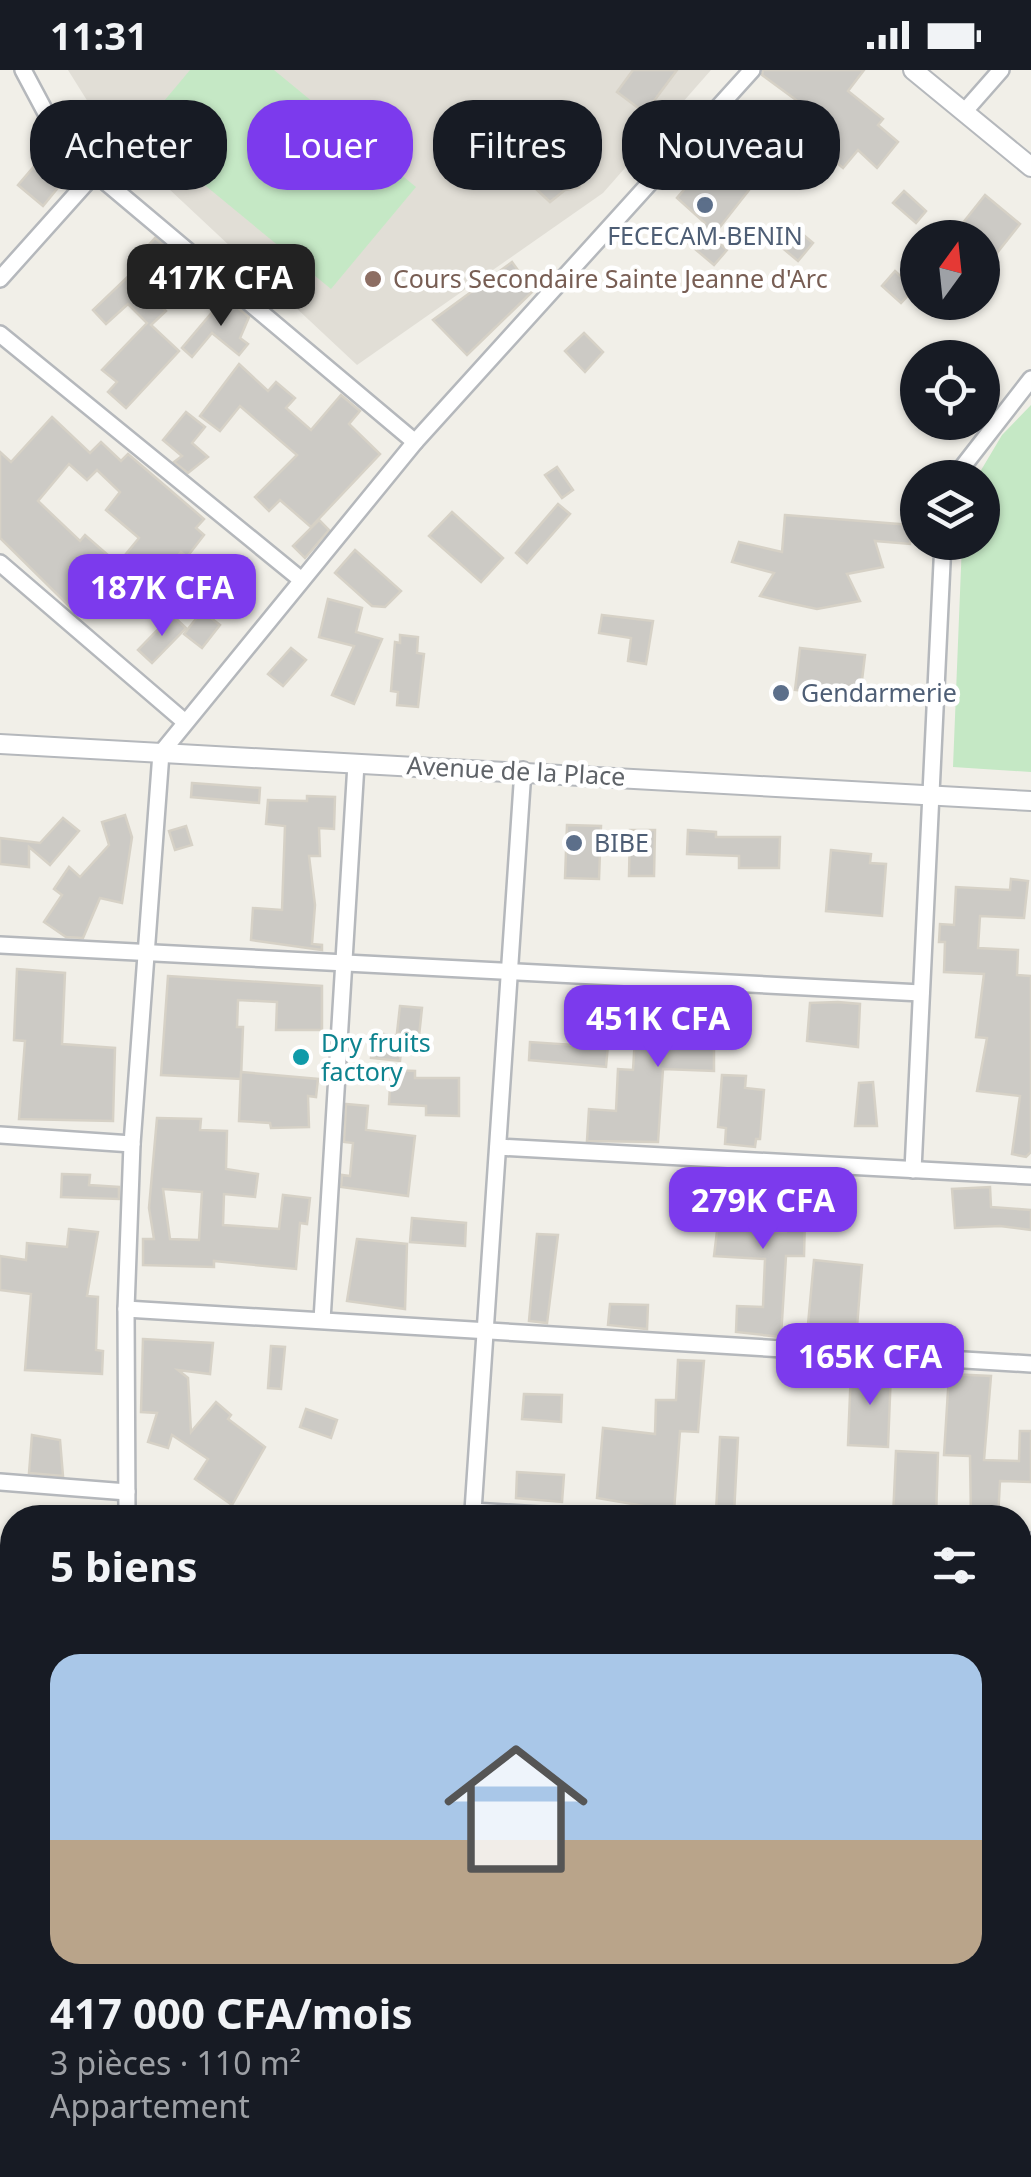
<!DOCTYPE html>
<html lang="fr">
<head>
<meta charset="utf-8">
<style>
	body { margin:0; font-family:"Noto Sans",sans-serif; background:#242831; color:#f1f3f6; height:100vh; display:flex; flex-direction:column; font-size:38px; white-space:nowrap }
	* { box-sizing:border-box; margin:0 }
	p { font-size:32px; color:#9ea1a6 }
	.icon { flex:none; width:55px; height:55px; fill:none; stroke:currentColor; stroke-width:2; stroke-linecap:round; stroke-linejoin:round }
	.map { position:relative; flex:1; overflow:hidden }
	.side { position:absolute; left:0px; top:1435px; width:1032px; height:672px; display:flex; flex-direction:column; background:#171b24; border-radius:40px 40px 0 0; box-shadow:0 2px 8px #0004 }
	.side>* { flex:none }
	.banner { position:absolute; left:30px; top:30px; width:972px; height:90px; display:flex; gap:20px }
	.needle { width:65px; rotate:15deg }
	.fabs { position:absolute; left:900px; top:150px; display:grid; gap:20px }
	.fabs a { display:grid; place-items:center; width:100px; height:100px; border-radius:50%; background:#171b24; box-shadow:0 2px 8px #0004; font-size:50px }
	.price { position:absolute; translate:-50% -85px; padding:0 22px; border-radius:20px; background:#7c3aed; color:#fff; font-size:32px; line-height:65px; filter:drop-shadow(0 2px 5px #0008) }
	.price::after { content:''; position:absolute; left:50%; top:60px; width:30px; height:22px; margin-left:-15px; background:inherit; clip-path:polygon(0 0,100% 0,50% 100%) }
	.price.active { background:#222; color:#fff }
	ul { padding:0; list-style:none }
	li { display:grid; align-content:center; gap:20px; height:530px; padding:0 50px }
	li span { display:grid; place-items:center; height:310px; border-radius:30px; color:#555 }
	li>.icon { margin-inline-start:auto }
	span .icon { width:180px; height:180px; fill:#fffc; stroke-width:1 }
	li b { font-size:42px }
	h2 { display:flex; justify-content:space-between; align-items:center; height:120px; padding:0 50px; font-size:42px }
	.pill { padding:0 35px; border-radius:40px; background:#171b24; box-shadow:0 2px 8px #0004; font-size:35px; line-height:90px }
	.pill.active { background:#7c3aed; color:#fff }
	.status { display:flex; justify-content:space-between; align-items:center; height:70px; padding:0 50px; background:#171b24; direction:ltr }
	.status svg { height:28px; fill:currentColor }
	.map>svg:first-child { display:block }
</style>
</head>
<body>
<div class="status"><b>11:31</b><svg viewBox="0 0 49 12"><path d="M0 12V9h3v3zM5 12V6h3v6zM10 12V3h3v9zM15 12V0h3v12zM26 1h20v11H26zM47 4h2v5h-2z"/></svg></div>
<div class="map">
<svg width="1031" height="2107" viewBox="0 0 1031 2107">
	<rect width="100%" height="100%" fill="#f1efe8"/>
	<polygon fill="#e1ded6" points="68,0 711,0 603,123 357,295 153,104 93,40"/>
	<g fill="#c5e8c5">
		<polygon points="190,0 274,0 416,117 331,219 139,61"/>
		<polygon points="1031,335 1031,702 953,697 962,473 982,472 982,408 977,407 1002,365"/>
	</g>
	<g fill="#cccac5" stroke="#d6d1c6" stroke-width="2.5" fill-rule="evenodd">
		<polygon points="633,0 677,0 645,43 617,22"/>
		<polygon points="763,0 864,0 848,21 883,49 878,55 898,72 877,98 858,80 843,98 796,59 811,41 762,5"/>
		<polygon points="552,60 587,91 579,118 565,120 550,132 517,101 520,87 540,64"/>
		<polygon points="489,84 505,102 495,111 479,93"/>
		<polygon points="42,87 66,108 43,136 18,115"/>
		<polygon points="706,94 729,115 744,98 757,110 712,167 727,180 714,195 688,173 705,153 677,128"/>
		<polygon points="904,121 926,141 916,153 893,133"/>
		<polygon points="985,125 1020,154 993,188 982,179 982,168 968,168 958,159"/>
		<polygon points="794,157 813,173 798,191 779,175"/>
		<polygon points="155,168 187,195 156,231 166,241 151,255 179,281 126,338 108,322 117,312 102,300 147,253 128,234 106,254 93,240 136,199 131,195"/>
		<polygon points="512,192 533,221 467,285 433,250"/>
		<polygon points="895,201 914,219 901,233 882,216"/>
		<polygon points="225,227 249,247 240,268 248,274 239,285 212,263 192,287 182,278"/>
		<polygon points="584,263 603,282 585,302 565,281"/>
		<polygon points="239,294 268,321 276,312 295,328 286,338 311,360 341,325 360,341 349,354 380,384 311,457 280,430 269,441 255,427 297,385 240,336 220,361 200,346"/>
		<polygon points="186,342 205,357 192,373 208,387 188,403 174,392 182,386 163,370"/>
		<polygon points="52,347 90,383 101,372 121,391 128,384 204,449 196,458 204,465 187,487 181,482 156,511 125,485 139,468 106,440 120,422 97,400 87,410 69,394 38,431 80,471 85,465 108,485 74,522 85,532 75,542 0,468 0,382 11,392"/>
		<polygon points="557,397 573,420 562,428 545,405"/>
		<polygon points="558,434 570,444 527,493 516,483"/>
		<polygon points="452,442 503,488 481,512 429,466"/>
		<polygon points="785,445 911,455 910,474 875,471 883,497 847,504 860,531 817,539 789,533 760,526 774,503 732,492 739,472 782,482"/>
		<polygon points="319,450 329,460 305,488 293,476"/>
		<polygon points="355,480 401,521 385,537 372,536 335,503"/>
		<polygon points="158,514 170,525 152,542 141,530"/>
		<polygon points="328,529 362,538 356,562 382,569 354,634 332,625 354,576 319,567"/>
		<polygon points="202,541 220,555 202,578 184,564"/>
		<polygon points="172,545 186,558 152,593 138,580"/>
		<polygon points="602,545 653,551 646,594 628,591 631,568 599,563"/>
		<polygon points="400,565 418,567 417,583 424,584 418,637 397,635 398,622 391,621 395,572 400,573"/>
		<polygon points="291,578 306,590 283,616 268,604"/>
		<polygon points="800,578 865,585 860,627 795,620"/>
		<polygon points="192,713 260,718 259,733 191,727"/>
		<polygon points="307,726 335,727 334,759 319,758 320,786 309,786 315,835 312,874 322,875 322,880 251,870 253,838 282,840 285,756 266,754 268,730 307,731"/>
		<polygon points="125,745 132,767 122,833 100,828 83,868 66,867 44,852 62,825 54,819 69,797 80,807 109,775 102,752"/>
		<polygon points="63,748 79,761 50,795 29,777 29,797 0,794 0,768 40,773"/>
		<polygon points="567,755 601,756 599,809 565,808"/>
		<polygon points="186,756 192,775 175,780 169,761"/>
		<polygon points="630,760 655,760 654,806 629,806"/>
		<polygon points="688,760 716,762 716,767 780,767 779,798 739,798 739,786 687,784"/>
		<polygon points="831,780 871,784 870,793 886,794 882,846 826,841"/>
		<polygon points="1011,809 1028,811 1024,848 980,846 978,878 1018,880 1017,905 1031,906 1031,1082 1026,1087 1012,1084 1020,1026 977,1021 987,968 976,967 984,904 944,902 945,872 939,872 940,854 954,855 956,817 1010,820"/>
		<polygon points="17,899 65,903 62,974 115,978 113,1051 19,1049 25,971 14,970"/>
		<polygon points="168,906 322,916 322,960 276,960 277,932 238,930 237,957 243,957 241,1009 161,1005"/>
		<polygon points="585,917 624,920 622,933 612,932 606,997 529,990 530,972 589,976 593,929 583,928"/>
		<polygon points="688,922 726,924 725,946 714,945 714,1001 663,999 658,1072 587,1071 589,1039 616,1041 618,999 633,1000 636,951 667,953 668,946 686,946"/>
		<polygon points="838,932 860,934 858,977 807,971 810,933"/>
		<polygon points="400,936 422,938 419,966 397,963"/>
		<polygon points="374,963 403,966 400,991 371,988"/>
		<polygon points="391,1000 415,1001 415,1008 459,1008 459,1046 426,1045 426,1036 389,1034"/>
		<polygon points="241,1002 318,1009 316,1027 308,1026 309,1057 271,1058 270,1053 239,1051"/>
		<polygon points="722,1005 746,1006 745,1018 764,1020 760,1069 756,1069 755,1077 725,1074 726,1058 718,1057"/>
		<polygon points="873,1012 877,1056 855,1056 859,1013"/>
		<polygon points="346,1034 368,1036 366,1060 415,1066 408,1126 341,1117 342,1105 350,1106 353,1073 344,1072"/>
		<path d="M 157,1048 L 201,1049 L 200,1060 L 227,1061 L 226,1099 L 258,1104 L 255,1127 L 224,1124 L 223,1155 L 279,1159 L 283,1125 L 310,1128 L 307,1154 L 300,1153 L 296,1199 L 214,1191 L 214,1197 L 143,1195 L 143,1169 L 154,1169 L 149,1138 ZM 163,1119 L 202,1122 L 199,1170 L 170,1169 Z"/>
		<polygon points="62,1104 90,1105 89,1115 119,1117 119,1129 61,1127"/>
		<polygon points="788,1116 812,1117 810,1147 805,1147 804,1186 786,1186 781,1267 736,1262 737,1236 763,1237 765,1189 714,1186 722,1120 758,1124 753,1161 786,1162"/>
		<polygon points="990,1117 991,1137 1031,1140 1031,1160 1000,1156 955,1158 952,1119"/>
		<polygon points="412,1148 466,1153 465,1176 410,1172"/>
		<polygon points="69,1159 98,1162 87,1226 98,1227 96,1280 103,1281 102,1304 25,1300 31,1224 0,1220 0,1186 26,1190 27,1173 67,1177"/>
		<polygon points="537,1164 558,1165 547,1253 529,1251"/>
		<polygon points="357,1169 407,1174 405,1239 347,1231"/>
		<polygon points="814,1190 862,1195 856,1269 807,1265"/>
		<polygon points="610,1234 648,1235 647,1259 608,1255"/>
		<polygon points="143,1269 213,1273 210,1304 178,1300 188,1308 191,1362 216,1332 231,1345 228,1349 265,1377 232,1435 195,1409 208,1389 172,1365 168,1378 148,1372 157,1343 141,1342"/>
		<polygon points="271,1276 285,1277 281,1319 268,1318"/>
		<polygon points="678,1290 704,1291 698,1362 680,1361 674,1441 597,1428 603,1358 655,1364 656,1330 676,1330"/>
		<polygon points="851,1299 891,1301 888,1377 848,1375"/>
		<polygon points="949,1304 991,1306 984,1390 1019,1391 1020,1361 1031,1361 1031,1412 1000,1411 998,1448 971,1448 970,1386 944,1385"/>
		<polygon points="524,1324 562,1325 561,1352 522,1349"/>
		<polygon points="306,1339 337,1350 331,1368 300,1357"/>
		<polygon points="32,1365 60,1370 63,1406 29,1403"/>
		<polygon points="720,1367 738,1368 734,1444 716,1442"/>
		<polygon points="896,1381 938,1383 936,1448 893,1448"/>
		<polygon points="517,1402 564,1405 562,1432 516,1428"/>
	</g>
	<g fill="none" stroke-linecap="round" stroke-linejoin="round">
		<defs>
			<g id="minor">
				<polyline points="23,0 55,60 95,103 415,372"/>
				<polyline points="964,42 1001,0"/>
				<polyline points="0,209 95,103"/>
				<polyline points="0,264 299,508"/>
				<polyline points="954,408 1031,309"/>
				<polyline points="0,493 185,652"/>
				<polyline points="523,700 473,1441 589,1448"/>
				<polyline points="0,875 921,923"/>
				<polyline points="0,1065 132,1074"/>
				<polyline points="498,1077 1031,1106"/>
				<polyline points="913,1100 943,472"/>
				<polyline points="126,1239 1031,1294"/>
				<polyline points="322,1250 356,694"/>
				<polyline points="0,1412 127,1422"/>
				<polyline points="127,1448 126,1239 132,1074 161,683 415,372 752,0"/>
				<polyline points="1020,1471 1031,1471"/>
				<polyline points="0,1592 12,1593"/>
				<polyline points="1020,1815 1031,1800"/>
				<polyline points="1020,1834 1031,1835"/>
				<polyline points="1020,2094 1031,2082"/>
				<polyline points="181,2107 191,2095"/>
				<polyline points="494,2107 505,2095"/>
				<polyline points="752,2107 764,2095"/>
				<polyline points="1009,2107 1019,2095"/>
			</g>
			<g id="tertiary">
				<polyline points="913,0 1031,97"/>
				<polyline points="0,674 1031,731"/>
				<polyline points="0,1847 12,1850"/>
				<polyline points="439,2095 452,2107"/>
			</g>
		</defs>
		<use href="#minor" stroke="#b5b8bc" stroke-width="20"/>
		<use href="#tertiary" stroke="#b5b8bc" stroke-width="22"/>
		<use href="#minor" stroke="#fff" stroke-width="15"/>
		<use href="#tertiary" stroke="#fff" stroke-width="18"/>
	</g>
	<g fill="#5c6f8a" stroke="#fff" stroke-width="4">
		<circle cx="705" cy="135" r="10"/>
		<circle cx="781" cy="623" r="10"/>
		<circle cx="574" cy="773" r="10"/>
	</g>
	<circle fill="#8d6e63" stroke="#fff" stroke-width="4" cx="373" cy="209" r="10"/>
	<circle fill="#0f9aa8" stroke="#fff" stroke-width="4" cx="301" cy="987" r="10"/>
	<g text-anchor="middle" stroke-width="9" stroke-linejoin="round" paint-order="stroke">
		<g font-size="25" fill="#4e5e75" stroke="#fff" text-anchor="start">
			<text x="705" y="175" text-anchor="middle">FECECAM-BENIN</text>
			<text x="801" y="632">Gendarmerie</text>
			<text x="594" y="782">BIBE</text>
		</g>
		<g font-size="25" fill="#785e54" stroke="#fff" text-anchor="start">
			<text x="393" y="218">Cours Secondaire Sainte Jeanne d'Arc</text>
		</g>
		<g font-size="25" fill="#5f6368" stroke="#fff">
			<text transform="translate(516 701) rotate(3)" y="9">Avenue de la Place</text>
		</g>
		<g font-size="25" fill="#0d838f" stroke="#fff" text-anchor="start">
			<text x="321" y="982">Dry fruits<tspan x="321" dy="29">factory</tspan></text>
		</g>
	</g>
</svg>
<div class="fabs">
<a><svg class="needle" viewBox="-14 -14 28 28"><path d="M0-13l5 13h-10z" fill="#e53935"/><path d="M0 13l5-13h-10z" fill="#9ea1a6"/></svg></a>
<a><svg class="icon" aria-label="locate" viewBox="0 0 24 24"><circle cx="12" cy="12" r="6"/><path d="M12 2v4M12 18v4M2 12h4M18 12h4"/></svg></a>
<a><svg class="icon" aria-label="layers" viewBox="0 0 24 24"><path d="M12 4l9 5-9 5-9-5zM3 14l9 5 9-5"/></svg></a>
</div>
<b class="price active" style="left:221px;top:259px">417K CFA</b>
<b class="price" style="left:162px;top:569px">187K CFA</b>
<b class="price" style="left:658px;top:1000px">451K CFA</b>
<b class="price" style="left:763px;top:1182px">279K CFA</b>
<b class="price" style="left:870px;top:1338px">165K CFA</b>
<div class="banner">
<a class="pill">Acheter</a>
<a class="pill active">Louer</a>
<a class="pill">Filtres</a>
<a class="pill">Nouveau</a>
</div>
<section class="side">
<h2>5 biens<svg class="icon" aria-label="filters" viewBox="0 0 24 24"><path d="M4 7h16M4 17h16"/><circle cx="9" cy="7" r="2"/><circle cx="15" cy="17" r="2"/></svg></h2>
<ul>
<li><span style="background:linear-gradient(#a9c7e8 60%,#b9a48a 0)"><svg class="icon" aria-label="home" viewBox="0 0 24 24"><path d="M3 11l9-7 9 7M6 9v11h12V9"/></svg></span><div><b>417 000 CFA/mois</b><p>3 pièces · 110 m²</p><p>Appartement</p></div></li>
</ul>
</section>
</div>
</body>
</html>
